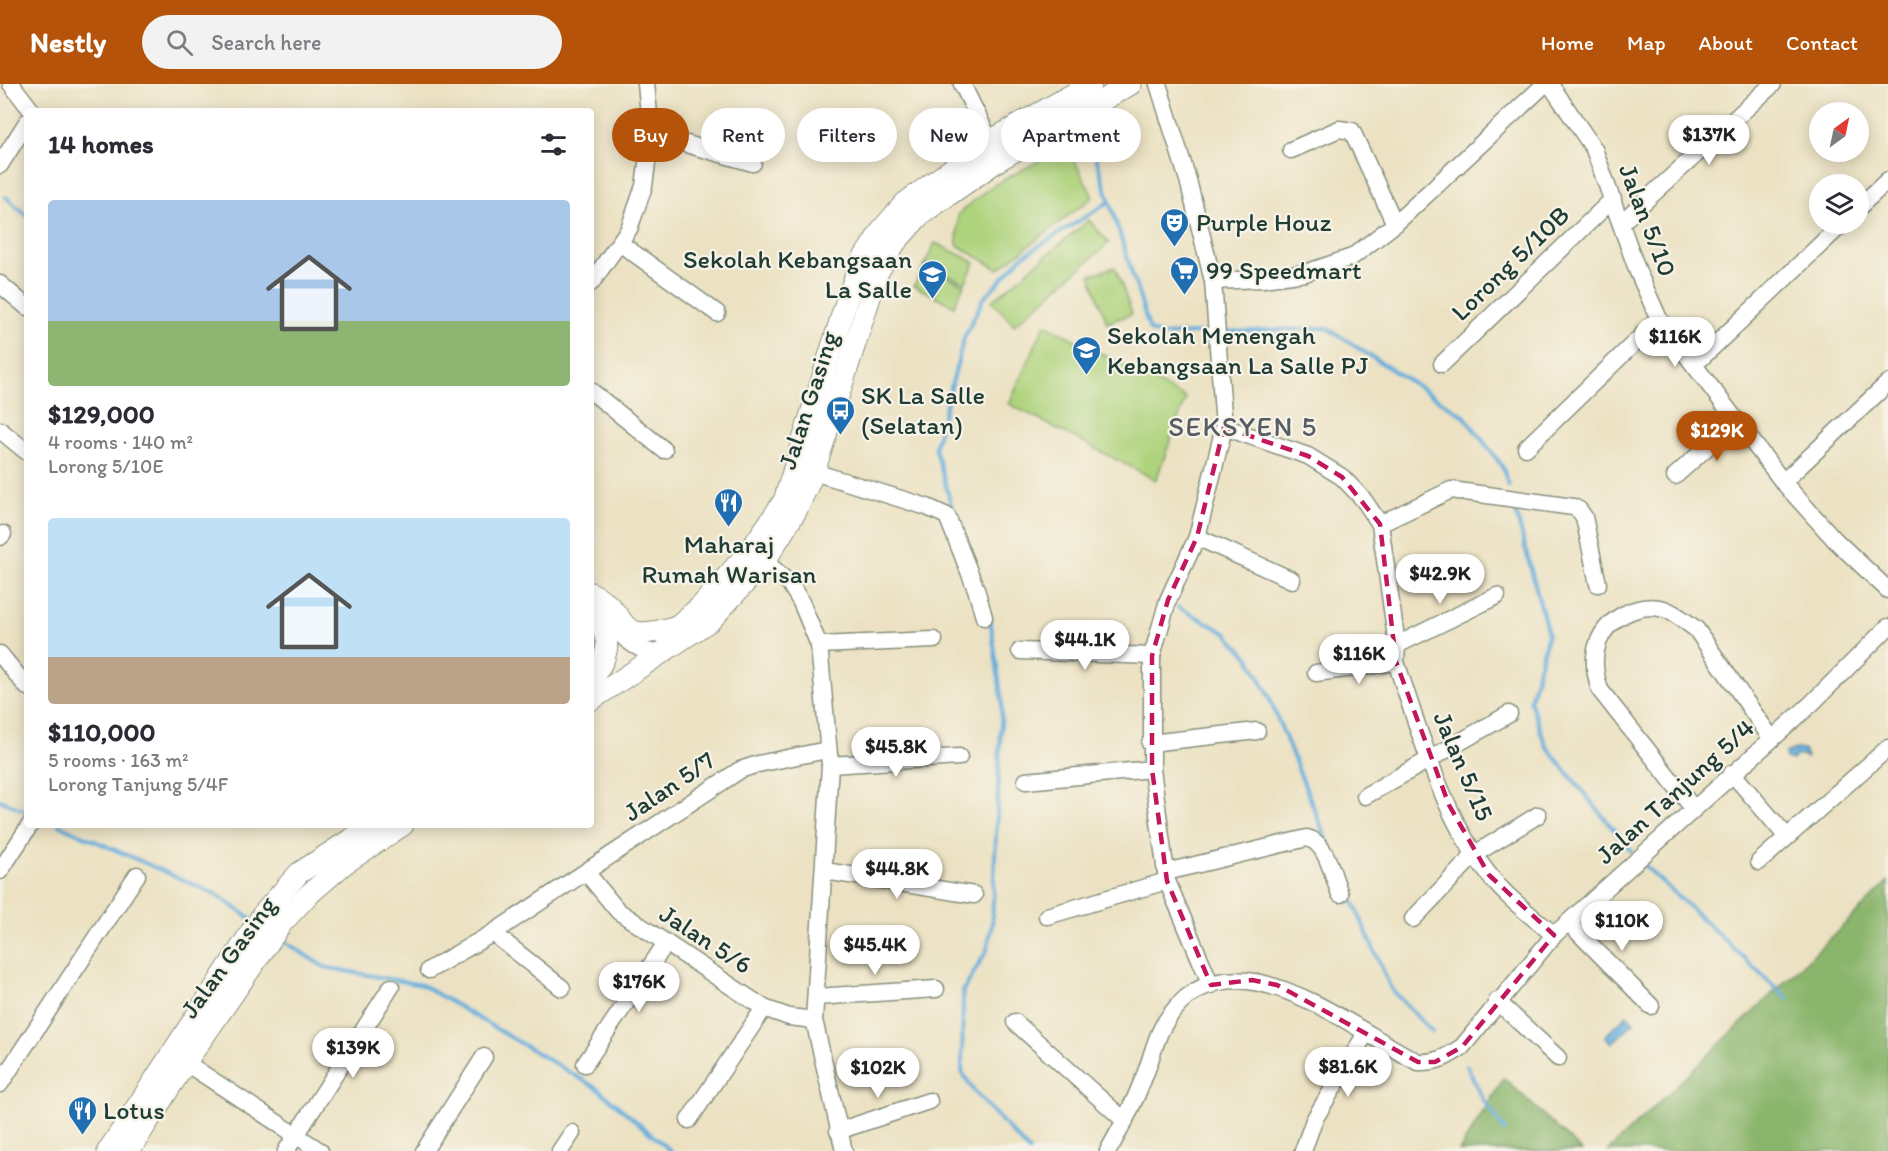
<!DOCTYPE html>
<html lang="en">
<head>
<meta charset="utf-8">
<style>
	body { margin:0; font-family:Itim,sans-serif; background:#f2f2f3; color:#2b2b33; height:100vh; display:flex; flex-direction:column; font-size:22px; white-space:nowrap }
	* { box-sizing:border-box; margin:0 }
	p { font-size:20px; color:#7c7c81 }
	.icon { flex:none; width:33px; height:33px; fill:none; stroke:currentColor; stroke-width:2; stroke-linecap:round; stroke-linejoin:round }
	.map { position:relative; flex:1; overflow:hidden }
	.sheet { position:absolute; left:24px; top:24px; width:570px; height:720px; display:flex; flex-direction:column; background:#fff; border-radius:6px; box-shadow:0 3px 15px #0003 }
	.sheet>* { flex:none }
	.hud { position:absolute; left:612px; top:24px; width:570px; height:54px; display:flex; gap:12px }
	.needle { width:39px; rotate:33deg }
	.fabs { position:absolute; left:1809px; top:18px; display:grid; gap:12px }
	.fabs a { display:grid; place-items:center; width:60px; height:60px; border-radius:50%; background:#fff; box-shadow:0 3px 15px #0003; font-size:30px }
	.price { position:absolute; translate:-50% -51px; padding:0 14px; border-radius:21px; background:#fff; color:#222; font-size:20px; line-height:39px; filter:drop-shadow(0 2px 3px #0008) }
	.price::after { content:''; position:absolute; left:50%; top:36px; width:18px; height:14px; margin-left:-9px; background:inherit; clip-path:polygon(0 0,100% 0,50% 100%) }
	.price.active { background:#b45309; color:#fff }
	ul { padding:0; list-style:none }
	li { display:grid; align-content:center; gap:12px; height:318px; padding:0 24px }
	li span { display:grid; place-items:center; height:186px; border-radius:6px; color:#555 }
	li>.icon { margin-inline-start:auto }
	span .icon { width:108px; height:108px; fill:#fffc; stroke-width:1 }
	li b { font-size:26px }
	h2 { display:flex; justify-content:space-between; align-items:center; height:72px; padding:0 24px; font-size:26px }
	.tag { padding:0 21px; border-radius:27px; background:#fff; box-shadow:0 3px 15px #0003; font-size:21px; line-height:54px }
	.tag.active { background:#b45309; color:#fff }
	header { display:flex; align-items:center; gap:36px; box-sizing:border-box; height:84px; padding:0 30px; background:#b45309; color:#fff }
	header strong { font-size:28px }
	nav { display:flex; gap:33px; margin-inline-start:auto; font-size:21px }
	.search { width:420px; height:54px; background:#f2f2f3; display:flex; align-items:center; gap:15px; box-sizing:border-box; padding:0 21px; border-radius:33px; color:#7c7c81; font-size:22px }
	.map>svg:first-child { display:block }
</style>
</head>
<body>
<header>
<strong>Nestly</strong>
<div class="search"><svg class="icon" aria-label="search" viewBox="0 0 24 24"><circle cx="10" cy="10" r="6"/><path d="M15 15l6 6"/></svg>Search here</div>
<nav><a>Home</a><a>Map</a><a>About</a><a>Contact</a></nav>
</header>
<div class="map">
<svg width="1888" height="1067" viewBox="0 0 1888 1067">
	<rect width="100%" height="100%" fill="#f7f3e8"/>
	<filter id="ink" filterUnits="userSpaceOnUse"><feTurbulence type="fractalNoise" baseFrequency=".0167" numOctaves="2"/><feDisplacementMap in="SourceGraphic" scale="12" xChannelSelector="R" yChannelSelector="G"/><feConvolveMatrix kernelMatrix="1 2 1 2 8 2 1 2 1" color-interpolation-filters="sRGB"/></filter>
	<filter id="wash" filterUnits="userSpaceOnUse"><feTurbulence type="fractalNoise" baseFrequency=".008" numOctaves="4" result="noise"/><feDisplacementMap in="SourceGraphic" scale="24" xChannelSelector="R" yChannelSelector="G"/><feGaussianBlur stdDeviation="1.35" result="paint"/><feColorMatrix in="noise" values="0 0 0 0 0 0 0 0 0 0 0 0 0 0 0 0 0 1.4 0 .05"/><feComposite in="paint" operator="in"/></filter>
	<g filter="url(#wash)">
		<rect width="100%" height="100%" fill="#ece2c3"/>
		<g fill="#aed37c" stroke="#668858" stroke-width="1.5">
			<polygon points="1067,62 1093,113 998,185 957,161 958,130 992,102"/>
			<polygon points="1089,136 1109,159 1014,241 992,217"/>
			<polygon points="935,159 975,178 965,199 925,180"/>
			<polygon points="924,181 964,201 954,222 914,202"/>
			<polygon points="1115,183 1132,230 1107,239 1090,191"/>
			<polygon points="1045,240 1186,314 1156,396 1009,320"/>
		</g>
		<g fill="#8ab56c" stroke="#547950" stroke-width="1.5">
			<polygon points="1888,797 1888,1067 1608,1067 1869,817"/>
			<polygon points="1504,994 1582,1067 1459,1067"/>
		</g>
		<g fill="#63addb" stroke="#417588" stroke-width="1.5">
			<polygon points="1796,665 1804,666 1807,674 1797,671 1792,677 1786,675 1785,669"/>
			<polygon points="1627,931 1634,939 1612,959 1605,952"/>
		</g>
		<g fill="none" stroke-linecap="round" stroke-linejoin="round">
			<g stroke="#63addb" stroke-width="4">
				<polyline points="1084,35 1150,247 1163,251 1213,248"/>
				<polyline points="6,113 27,132"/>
				<polyline points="1221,248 1327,244 1464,332 1502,382 1509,402"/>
				<polyline points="1514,421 1548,550 1530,617 1546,662 1631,767"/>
				<polyline points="954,431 935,363 964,254 983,215 1023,172 1109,118"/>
				<polyline points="1178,523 1226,549 1250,575 1266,606 1331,766"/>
				<polyline points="990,534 1002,617 992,840 987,866 963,907 962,988 974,1007 1029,1067"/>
				<polyline points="0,716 26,727"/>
				<polyline points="59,741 217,811 250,834"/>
				<polyline points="1641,778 1788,915"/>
				<polyline points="1342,792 1391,905 1432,948"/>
				<polyline points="285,858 324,883 422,901 598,1005 671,1067"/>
				<polyline points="1467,982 1483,1015 1505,1047"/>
			</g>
		</g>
	</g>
	<g filter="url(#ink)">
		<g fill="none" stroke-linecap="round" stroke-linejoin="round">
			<defs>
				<g id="minor">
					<polyline points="11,0 32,27"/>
					<polyline points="962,0 995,67"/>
					<polyline points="1158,0 1188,96 1213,197 1224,343 1197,453 1168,516 1152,572 1152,685 1167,797 1211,901"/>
					<polyline points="1550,0 1594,65 1638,188 1659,235 1783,398 1835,456 1888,506"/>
					<polyline points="651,50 753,79"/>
					<polyline points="1291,66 1339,45 1352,47 1395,140"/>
					<polyline points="0,81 27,38"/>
					<polyline points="1858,124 1888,96"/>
					<polyline points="1621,139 1773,0"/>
					<polyline points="621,160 717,229"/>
					<polyline points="1213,197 1263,195 1305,189 1352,173 1395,140 1545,0"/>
					<polyline points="591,199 629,145 644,102 651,50 646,0"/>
					<polyline points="0,200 27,223"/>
					<polyline points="1442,280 1613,115"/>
					<polyline points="1694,281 1842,140"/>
					<polyline points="591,307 664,366"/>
					<path d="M 1224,343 L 1308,372 L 1342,393 L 1363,415 L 1380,440 L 1397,561 L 1396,578 C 1420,649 1443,733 1490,792 C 1508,815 1532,832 1554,851"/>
					<polyline points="0,346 27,368"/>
					<polyline points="1526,364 1659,235"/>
					<polyline points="814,388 927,423 947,432 976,505 984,533"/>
					<polyline points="1675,392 1735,338"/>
					<polyline points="1783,398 1888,299"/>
					<polyline points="1380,440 1451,406 1573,423 1579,426 1584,433 1598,500"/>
					<polyline points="0,453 3,450"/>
					<polyline points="1197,453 1292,496"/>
					<polyline points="757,470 790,500 801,518 819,561 830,681 814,936 844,1067"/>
					<path d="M 601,527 C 617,548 632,567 660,570"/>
					<polyline points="819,561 934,556"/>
					<polyline points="1397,561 1497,512"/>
					<polyline points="1020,567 1152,572"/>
					<polyline points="0,570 27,603"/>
					<polyline points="1316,589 1396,578"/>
					<polyline points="1150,659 1257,647"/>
					<polyline points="830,681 959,673"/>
					<polyline points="1732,689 1787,753"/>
					<polyline points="1026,697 1152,685"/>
					<polyline points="1365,712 1509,630"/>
					<path d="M 1693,724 L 1600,606 C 1595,591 1592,575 1598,559 C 1607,534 1638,518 1664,525 C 1676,529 1686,538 1696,545 L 1771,654"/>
					<polyline points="1759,778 1888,664"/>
					<polyline points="0,787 30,741"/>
					<polyline points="825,787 974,811"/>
					<polyline points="586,788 618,827 764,924 789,933 814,936"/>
					<path d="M 1166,788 L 1307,754 C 1327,758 1333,794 1340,810"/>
					<polyline points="1047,832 1167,797"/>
					<polyline points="1413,835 1475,770 1538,731"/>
					<polyline points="1569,839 1651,922"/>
					<polyline points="493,849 562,904"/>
					<polyline points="429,886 493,849 740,686 758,680 827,666"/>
					<polyline points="816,913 936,905"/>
					<polyline points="1497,917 1558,974"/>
					<polyline points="1015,938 1125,1037"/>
					<polyline points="177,973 320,1067"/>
					<polyline points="585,980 666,859"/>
					<polyline points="0,1000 137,791"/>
					<polyline points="689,1036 764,924"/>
					<polyline points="838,1047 929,1017"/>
					<polyline points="286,1067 391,903"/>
					<polyline points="424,1067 484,973"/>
					<polyline points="560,1067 572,1049"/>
					<path d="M 1108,1067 C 1122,1043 1134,1019 1144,993 C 1151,977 1154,958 1163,942 C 1225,836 1347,943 1418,978 C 1437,979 1447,973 1462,963 L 1554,851 L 1811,620 L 1888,543"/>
					<polyline points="1303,1067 1314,1036 1366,949"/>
				</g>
				<g id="major">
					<path d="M 591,509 C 634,530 610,563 677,542"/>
					<path d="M 591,526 C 612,556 612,566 591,596"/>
					<polyline points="666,551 701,522 751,465 784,417 847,215 860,180 883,144 905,119 990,57 1091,0"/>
					<polyline points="591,616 711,536 765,477 796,427 814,388 878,188 895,159 920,131 999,76 1131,0"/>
					<polyline points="108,1067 263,830 299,789 373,741"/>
					<polyline points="129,1067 186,978 282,839 307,812 344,780 403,741"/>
				</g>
			</defs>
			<use href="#minor" stroke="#86907c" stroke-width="19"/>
			<use href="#major" stroke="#86907c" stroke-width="23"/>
			<use href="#minor" stroke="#fff" stroke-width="16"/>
			<use href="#major" stroke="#fff" stroke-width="21"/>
		</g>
	</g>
	<path fill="none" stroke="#c2185b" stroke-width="4.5" stroke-dasharray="12 8" stroke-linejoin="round" d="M 1224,343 L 1308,372 L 1342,393 L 1380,440 L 1396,578 L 1449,721 L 1489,791 L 1554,851 L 1462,963 L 1435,978 L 1418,978 L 1277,901 L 1252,896 L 1211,901 L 1167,797 L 1152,685 L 1152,572 L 1168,516 L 1197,453 Z"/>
	<defs>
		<symbol id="theatre-pin" viewBox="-11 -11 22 30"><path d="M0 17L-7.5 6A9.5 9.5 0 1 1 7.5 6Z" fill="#1f6fb2" stroke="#f7f3e8"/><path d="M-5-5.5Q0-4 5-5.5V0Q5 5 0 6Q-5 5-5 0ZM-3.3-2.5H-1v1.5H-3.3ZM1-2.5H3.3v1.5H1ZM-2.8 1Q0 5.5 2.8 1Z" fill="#fff"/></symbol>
		<symbol id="supermarket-pin" viewBox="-11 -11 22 30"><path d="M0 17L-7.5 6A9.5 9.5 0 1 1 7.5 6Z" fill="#1f6fb2" stroke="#f7f3e8"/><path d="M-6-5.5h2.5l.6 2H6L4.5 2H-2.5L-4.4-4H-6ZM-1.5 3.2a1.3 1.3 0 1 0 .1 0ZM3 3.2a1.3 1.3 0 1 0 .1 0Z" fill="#fff"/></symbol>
		<symbol id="school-pin" viewBox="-11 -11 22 30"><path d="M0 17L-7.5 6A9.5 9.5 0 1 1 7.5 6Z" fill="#1f6fb2" stroke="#f7f3e8"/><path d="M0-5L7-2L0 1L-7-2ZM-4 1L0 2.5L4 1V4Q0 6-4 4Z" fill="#fff"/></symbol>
		<symbol id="bus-pin" viewBox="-11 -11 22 30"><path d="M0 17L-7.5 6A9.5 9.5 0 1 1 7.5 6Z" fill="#1f6fb2" stroke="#f7f3e8"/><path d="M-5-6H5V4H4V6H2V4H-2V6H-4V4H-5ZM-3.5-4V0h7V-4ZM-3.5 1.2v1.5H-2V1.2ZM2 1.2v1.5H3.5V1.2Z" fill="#fff"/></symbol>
		<symbol id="restaurant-pin" viewBox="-11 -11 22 30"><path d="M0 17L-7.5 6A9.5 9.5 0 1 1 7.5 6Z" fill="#1f6fb2" stroke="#f7f3e8"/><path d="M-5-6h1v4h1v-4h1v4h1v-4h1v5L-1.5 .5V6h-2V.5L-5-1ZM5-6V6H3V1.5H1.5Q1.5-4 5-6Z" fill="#fff"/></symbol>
	</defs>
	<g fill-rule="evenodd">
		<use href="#theatre-pin" x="1158" y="122" width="33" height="45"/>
		<use href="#supermarket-pin" x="1168" y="170" width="33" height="45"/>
		<use href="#school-pin" x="916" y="174" width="33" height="45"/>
		<use href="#school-pin" x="1070" y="250" width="33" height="45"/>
		<use href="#bus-pin" x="824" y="310" width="33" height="45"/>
		<use href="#restaurant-pin" x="712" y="402" width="33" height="45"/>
		<use href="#restaurant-pin" x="66" y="1010" width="33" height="45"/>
	</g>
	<g text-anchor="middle" stroke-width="4.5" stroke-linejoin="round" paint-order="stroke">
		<g font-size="26" fill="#1f3d34" stroke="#f7f3e8">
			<text transform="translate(1648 136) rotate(69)" y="9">Jalan 5/10</text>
			<text transform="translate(1510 179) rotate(-44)" y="9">Lorong 5/10B</text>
			<text transform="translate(808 316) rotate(-72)" y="9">Jalan Gasing</text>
			<text transform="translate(1464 682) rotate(67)" y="9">Jalan 5/15</text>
			<text transform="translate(669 702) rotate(-34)" y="9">Jalan 5/7</text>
			<text transform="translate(1675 707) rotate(-42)" y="9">Jalan Tanjung 5/4</text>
			<text transform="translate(706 855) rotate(33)" y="9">Jalan 5/6</text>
			<text transform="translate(228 873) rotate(-54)" y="9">Jalan Gasing</text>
		</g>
		<g font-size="26" fill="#1f3d34" stroke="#f7f3e8" text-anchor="start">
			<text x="1196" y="147">Purple Houz</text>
			<text x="912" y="184" text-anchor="end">Sekolah Kebangsaan<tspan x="912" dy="30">La Salle</tspan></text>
			<text x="1206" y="195">99 Speedmart</text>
			<text x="1107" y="260">Sekolah Menengah<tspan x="1107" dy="30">Kebangsaan La Salle PJ</tspan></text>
			<text x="861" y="320">SK La Salle<tspan x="861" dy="30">(Selatan)</tspan></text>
			<text x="729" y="469" text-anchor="middle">Maharaj<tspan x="729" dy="30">Rumah Warisan</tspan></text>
			<text x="103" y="1035">Lotus</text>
		</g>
		<g font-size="28" letter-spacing="1.5" fill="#575d65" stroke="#f7f3e8">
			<text x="1243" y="352">SEKSYEN 5</text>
		</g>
	</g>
</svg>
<div class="fabs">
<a><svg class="needle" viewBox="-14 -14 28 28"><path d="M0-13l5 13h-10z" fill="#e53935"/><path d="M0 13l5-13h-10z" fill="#7c7c81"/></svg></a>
<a><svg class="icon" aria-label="layers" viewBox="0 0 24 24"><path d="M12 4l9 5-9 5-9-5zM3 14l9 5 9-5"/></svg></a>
</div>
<b class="price" style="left:1709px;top:82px">$137K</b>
<b class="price" style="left:1675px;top:284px">$116K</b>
<b class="price active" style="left:1717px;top:378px">$129K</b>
<b class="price" style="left:1440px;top:521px">$42.9K</b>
<b class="price" style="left:1085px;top:587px">$44.1K</b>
<b class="price" style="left:1359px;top:601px">$116K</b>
<b class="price" style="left:896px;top:694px">$45.8K</b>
<b class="price" style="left:897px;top:816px">$44.8K</b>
<b class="price" style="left:1622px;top:868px">$110K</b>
<b class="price" style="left:875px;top:892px">$45.4K</b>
<b class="price" style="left:639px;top:929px">$176K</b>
<b class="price" style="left:353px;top:995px">$139K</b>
<b class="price" style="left:1348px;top:1014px">$81.6K</b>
<b class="price" style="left:878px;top:1015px">$102K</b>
<div class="hud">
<a class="tag active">Buy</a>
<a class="tag">Rent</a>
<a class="tag">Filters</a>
<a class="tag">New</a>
<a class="tag">Apartment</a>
</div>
<section class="sheet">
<h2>14 homes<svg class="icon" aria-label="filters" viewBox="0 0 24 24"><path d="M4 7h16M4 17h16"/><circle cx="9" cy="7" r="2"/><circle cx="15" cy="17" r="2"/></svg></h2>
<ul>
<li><span style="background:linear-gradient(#a9c7e8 65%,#8fb573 0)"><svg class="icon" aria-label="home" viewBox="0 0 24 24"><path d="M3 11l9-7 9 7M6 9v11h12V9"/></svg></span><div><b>$129,000</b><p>4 rooms · 140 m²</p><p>Lorong 5/10E</p></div></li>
<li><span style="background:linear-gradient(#bfe0f5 75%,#b9a48a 0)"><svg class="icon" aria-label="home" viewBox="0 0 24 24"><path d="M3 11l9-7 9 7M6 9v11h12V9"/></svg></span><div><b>$110,000</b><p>5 rooms · 163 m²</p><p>Lorong Tanjung 5/4F</p></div></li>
</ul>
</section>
</div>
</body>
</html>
